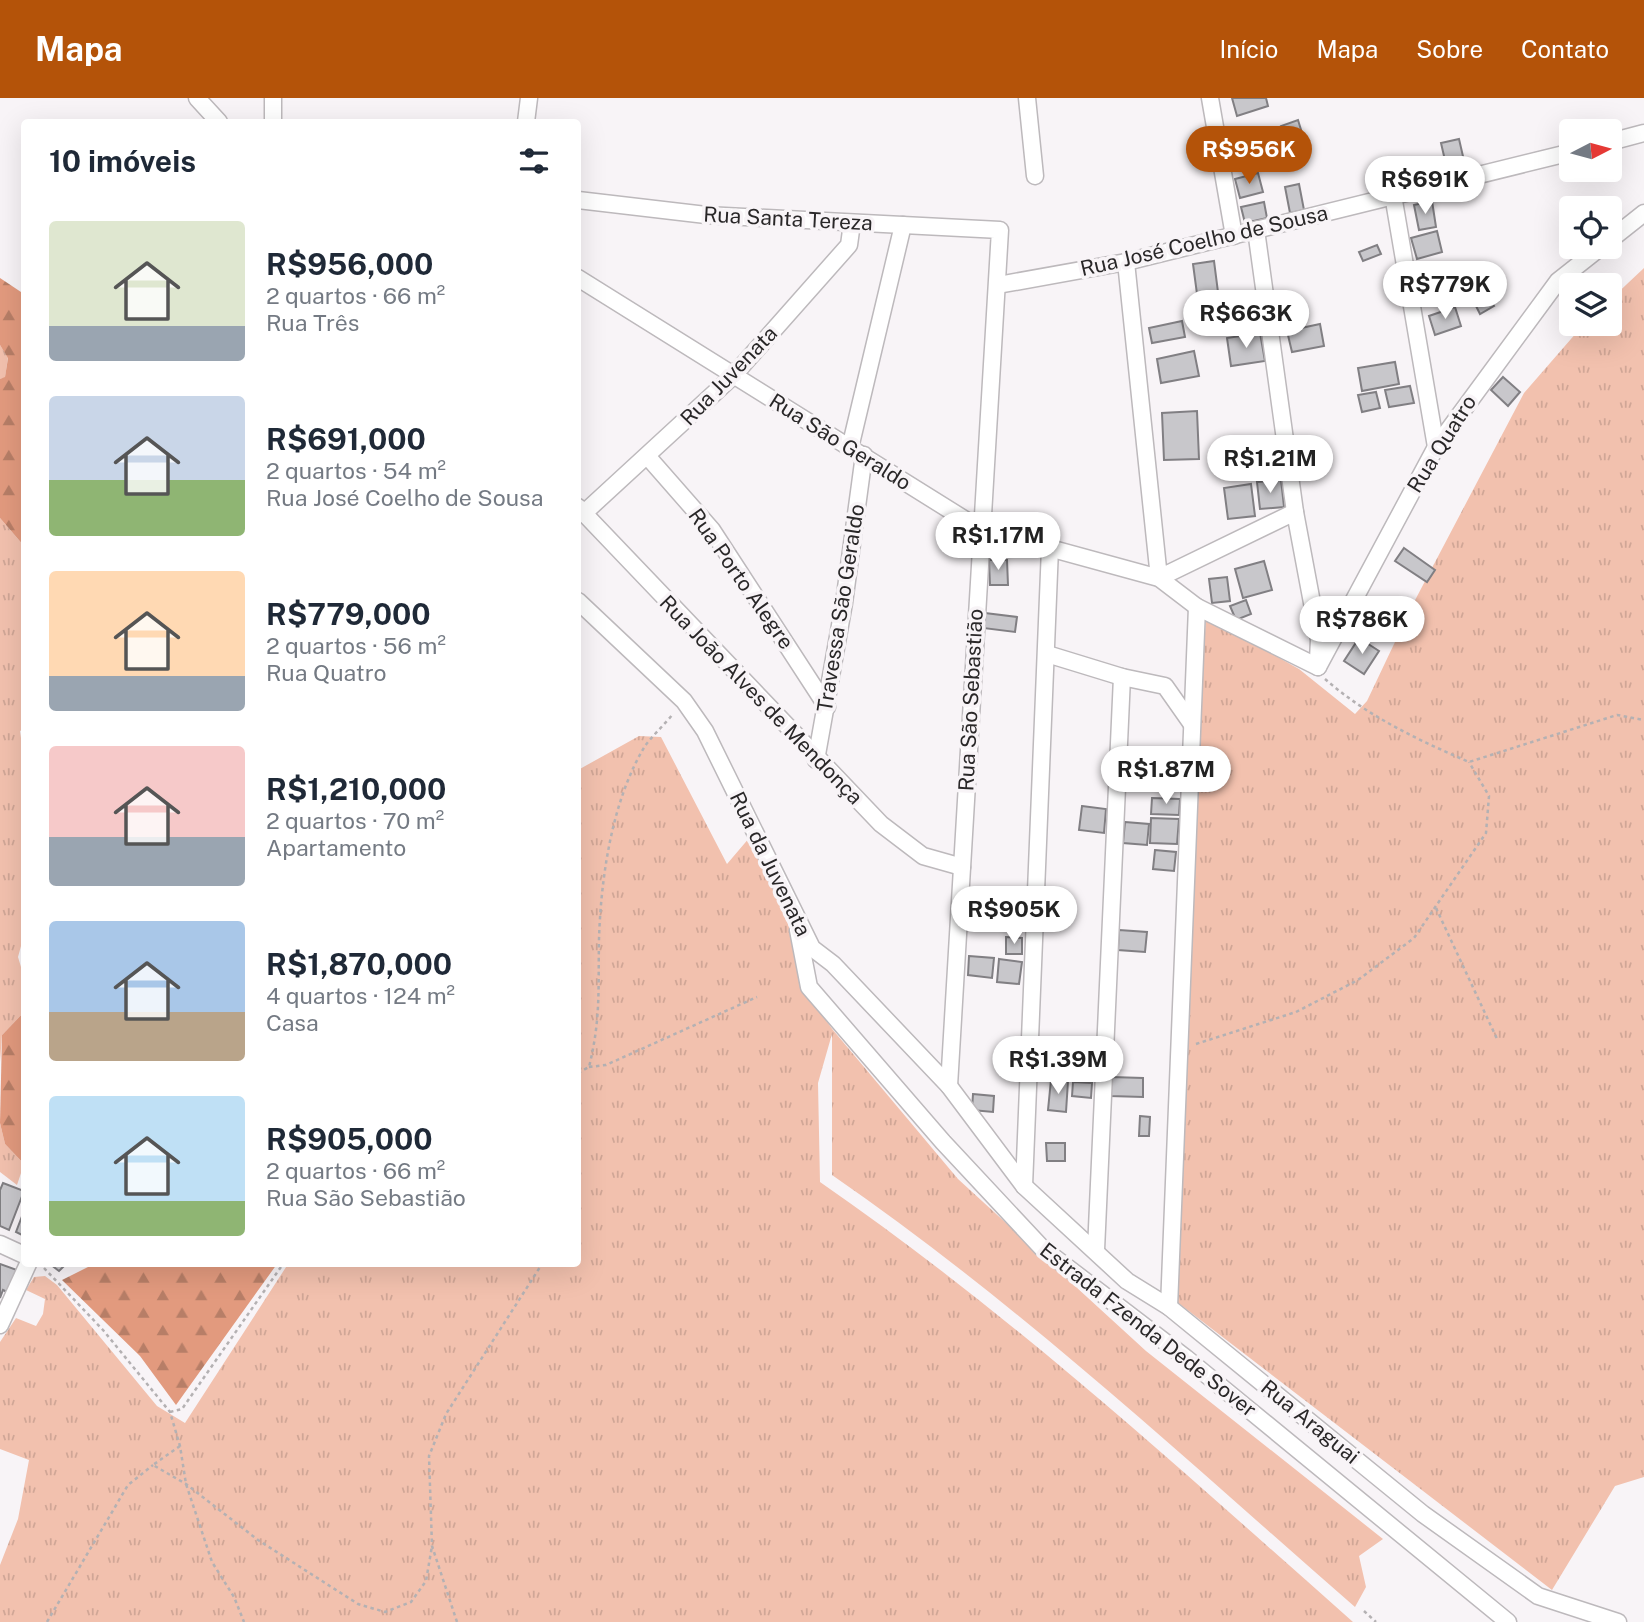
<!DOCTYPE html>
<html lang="pt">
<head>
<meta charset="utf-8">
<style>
	body { margin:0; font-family:"Public Sans",sans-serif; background:#f2f2f3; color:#1f2937; height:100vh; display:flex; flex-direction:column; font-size:26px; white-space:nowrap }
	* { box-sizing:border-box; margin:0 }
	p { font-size:23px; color:#747a83 }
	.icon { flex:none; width:38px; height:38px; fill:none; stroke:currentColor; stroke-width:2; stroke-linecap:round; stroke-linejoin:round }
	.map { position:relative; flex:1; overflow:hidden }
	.details { position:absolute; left:21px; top:21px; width:560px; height:1148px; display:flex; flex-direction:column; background:#fff; border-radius:7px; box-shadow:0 7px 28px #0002 }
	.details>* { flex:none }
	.needle { width:46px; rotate:84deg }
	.fabs { position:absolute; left:1559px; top:21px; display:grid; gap:14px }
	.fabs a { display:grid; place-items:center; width:63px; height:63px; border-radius:7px; background:#fff; box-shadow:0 7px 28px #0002; font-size:35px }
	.price { position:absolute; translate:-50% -60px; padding:0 16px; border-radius:24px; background:#fff; color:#222; font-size:23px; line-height:46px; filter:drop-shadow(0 2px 4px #0008) }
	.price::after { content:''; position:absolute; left:50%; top:42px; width:21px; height:16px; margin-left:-10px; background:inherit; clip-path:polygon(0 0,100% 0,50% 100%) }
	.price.on { background:#b45309; color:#fff }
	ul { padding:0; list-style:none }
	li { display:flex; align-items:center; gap:21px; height:175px; padding:0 28px }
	li span { display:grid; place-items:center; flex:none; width:196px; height:140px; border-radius:7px; color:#555 }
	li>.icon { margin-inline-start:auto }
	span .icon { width:84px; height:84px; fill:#fffc; stroke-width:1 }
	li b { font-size:30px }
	h2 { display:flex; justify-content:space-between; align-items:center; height:84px; padding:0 28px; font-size:30px }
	header { display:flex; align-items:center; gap:42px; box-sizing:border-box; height:98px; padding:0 35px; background:#b45309; color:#fff }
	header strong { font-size:33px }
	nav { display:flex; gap:38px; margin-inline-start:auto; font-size:24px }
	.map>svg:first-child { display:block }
</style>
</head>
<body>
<header>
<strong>Mapa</strong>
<nav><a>Início</a><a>Mapa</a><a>Sobre</a><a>Contato</a></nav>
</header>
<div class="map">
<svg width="1644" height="1524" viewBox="0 0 1644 1524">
	<defs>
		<pattern id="grass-tufts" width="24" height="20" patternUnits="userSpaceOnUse" patternTransform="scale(1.75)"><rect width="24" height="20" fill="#f2c1ae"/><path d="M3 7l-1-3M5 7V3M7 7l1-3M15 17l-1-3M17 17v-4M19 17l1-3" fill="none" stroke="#d0a696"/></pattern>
		<pattern id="forest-firs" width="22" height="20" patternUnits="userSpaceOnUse" patternTransform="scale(1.75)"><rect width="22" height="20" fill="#e29a7e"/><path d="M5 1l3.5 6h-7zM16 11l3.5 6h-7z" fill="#b77e67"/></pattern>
	</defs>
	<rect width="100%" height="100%" fill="#f8f4f7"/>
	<g fill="url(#grass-tufts)">
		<polygon points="1644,170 1644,1379 1615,1388 1552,1492 1177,1204 1193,730 1206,519 1299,571 1355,616 1367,603 1413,506 1524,295 1584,226 1610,226 1610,202"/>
		<polygon points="0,247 8,259 5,280 0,281"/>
		<polygon points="0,420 24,448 24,631 20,633 24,661 24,837 18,859 24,879 24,914 2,937 0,964"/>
		<path d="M 639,638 L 661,639 L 727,766 L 750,739 L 790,831 L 805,893 L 833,932 L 958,1081 L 1146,1253 L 1383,1441 L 1359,1458 L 1366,1489 L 1355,1509 C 1185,1361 1018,1205 832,1077 L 832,936 L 818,985 L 820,1084 C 1010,1215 1180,1371 1353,1524 L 0,1524 L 0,1467 L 18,1421 L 29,1362 L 0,1351 L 0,1244 L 16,1220 L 36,1228 L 43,1216 L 45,1201 L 26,1192 L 34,1179 L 45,1178 L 57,1187 L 157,1308 L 185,1325 L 288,1166 L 578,1166 L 578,672 Z"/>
		<polygon points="0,1025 5,1046 24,1066 17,1087 0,1074"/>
	</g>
	<g fill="url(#forest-firs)">
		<polygon points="0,180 24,196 24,448 0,420 0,281 5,279 8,260 0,247"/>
		<polygon points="24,914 24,1066 5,1046 0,1025 2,937"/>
		<polygon points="94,1166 277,1166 176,1307 140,1258 62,1182"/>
	</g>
	<g fill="#c8c7cb" stroke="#817f83" stroke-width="2">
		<polygon points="1232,0 1266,0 1268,8 1237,18"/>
		<polygon points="1298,22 1307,51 1290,56 1281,28"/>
		<polygon points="1266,37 1272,63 1240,71 1233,46"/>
		<polygon points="1459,41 1465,67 1447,71 1441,45"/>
		<polygon points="1258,75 1263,94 1240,100 1235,81"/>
		<polygon points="1299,86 1304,112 1290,115 1285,89"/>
		<polygon points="1432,103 1436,129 1419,132 1414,107"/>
		<polygon points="1264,104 1267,120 1245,125 1241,109"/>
		<polygon points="1437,133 1442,154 1417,161 1411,140"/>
		<polygon points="1377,147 1381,156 1363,163 1359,154"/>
		<polygon points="1214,163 1218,194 1197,196 1193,166"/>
		<polygon points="1493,169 1504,187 1481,200 1471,183"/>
		<polygon points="1488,199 1494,208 1480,216 1475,206"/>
		<polygon points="1455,209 1461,228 1435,237 1429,218"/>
		<polygon points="1182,223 1185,239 1152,245 1149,230"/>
		<polygon points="1320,226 1324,248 1292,254 1287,233"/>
		<polygon points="1260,235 1265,263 1231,268 1227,240"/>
		<polygon points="1194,253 1199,278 1161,285 1157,261"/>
		<polygon points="1395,264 1399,286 1362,293 1358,270"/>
		<polygon points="1503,279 1520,294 1508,308 1491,292"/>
		<polygon points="1410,288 1414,305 1389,309 1385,292"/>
		<polygon points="1376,294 1380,310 1362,314 1358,297"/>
		<polygon points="1197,313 1199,361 1164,362 1162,315"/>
		<polygon points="1281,382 1284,409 1260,411 1257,384"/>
		<polygon points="1251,386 1255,418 1228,421 1224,390"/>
		<polygon points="1404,450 1435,472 1427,484 1395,463"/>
		<polygon points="989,462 1007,462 1008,487 990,487"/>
		<polygon points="1264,463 1272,492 1243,500 1235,471"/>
		<polygon points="1227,479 1230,503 1212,505 1209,481"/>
		<polygon points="1246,502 1251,516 1236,522 1230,508"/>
		<polygon points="985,515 1017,519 1015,534 983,530"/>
		<polygon points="1359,540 1379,553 1364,576 1344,563"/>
		<polygon points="1152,700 1180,701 1179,717 1151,716"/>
		<polygon points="1082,708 1106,711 1104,735 1079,732"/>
		<polygon points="1151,720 1179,721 1177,746 1150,745"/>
		<polygon points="1125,724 1149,726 1147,747 1123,745"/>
		<polygon points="1155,752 1176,754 1174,773 1153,771"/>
		<polygon points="999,813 1021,815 1019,833 998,831"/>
		<polygon points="1119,832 1147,834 1145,854 1118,852"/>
		<polygon points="1006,839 1022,840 1022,856 1006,856"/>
		<polygon points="969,858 994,860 992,880 968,877"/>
		<polygon points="999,861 1022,864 1019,886 997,884"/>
		<polygon points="1065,960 1094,962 1093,979 1064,977"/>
		<polygon points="1111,979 1143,980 1143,999 1110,998"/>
		<polygon points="1051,982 1068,983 1066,1014 1048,1012"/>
		<polygon points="1073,984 1092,985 1091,1000 1072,998"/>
		<polygon points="973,996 994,998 993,1014 972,1012"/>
		<polygon points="1140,1018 1150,1019 1149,1038 1139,1038"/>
		<polygon points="1046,1045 1065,1045 1065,1063 1047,1063"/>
		<polygon points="3,1085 24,1093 9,1132 0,1128 0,1092"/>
		<polygon points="24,1113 24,1138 16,1134"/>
		<polygon points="0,1166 17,1172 9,1195 3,1192 0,1200"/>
		<polygon points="50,1166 66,1166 59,1173"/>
	</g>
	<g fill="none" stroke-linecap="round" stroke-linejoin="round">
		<defs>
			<g id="minor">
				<polyline points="197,0 219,24"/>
				<polyline points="1027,0 1035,78"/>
				<polyline points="1210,0 1234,138"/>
				<polyline points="273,24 273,0"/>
				<polyline points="526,24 529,0"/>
				<polyline points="1610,44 1644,35"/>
				<polyline points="1393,97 1436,349"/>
				<polyline points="578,102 706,117 1000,132 949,988"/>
				<polyline points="1256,132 1295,414 1319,542 1318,562"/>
				<polyline points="1610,142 1644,115"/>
				<polyline points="1126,164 1159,480 1295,414"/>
				<polyline points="578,180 980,431 1159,480 1197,509 1318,569"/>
				<polyline points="998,187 1126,164 1572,54"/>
				<polyline points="850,350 903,127"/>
				<polyline points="648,359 712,432 827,609"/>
				<polyline points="578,409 881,726 923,758 962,769"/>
				<polyline points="583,416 733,278 849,147 852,125"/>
				<polyline points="578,503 684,603 705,633 812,850 833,866 949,988 1024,1088 1127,1183 1169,1209 1423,1416 1538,1498 1618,1524"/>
				<polyline points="1047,556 1122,579 1165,588 1191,625"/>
				<polyline points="1318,569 1436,349 1558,183 1601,149"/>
				<polyline points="816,662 844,505 864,357"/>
				<polyline points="798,832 809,889 943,1044 1042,1150 1186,1260 1508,1524"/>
				<polyline points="1024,1088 1050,450"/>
				<polyline points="0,1146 24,1157"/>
				<polyline points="1096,1152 1122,579"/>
				<polyline points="1169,1209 1197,509"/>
				<polyline points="0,1227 28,1166"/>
			</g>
		</defs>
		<use href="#minor" stroke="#bdb9bc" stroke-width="19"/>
		<g stroke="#b4b1b3" stroke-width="2.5" stroke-dasharray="3.5 3.5" stroke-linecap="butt">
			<path d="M 1325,581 C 1367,618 1418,642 1469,664 L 1617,617 L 1644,622"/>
			<polyline points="1436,810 1498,943"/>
			<polyline points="1196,946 1296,914 1358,882 1414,840 1486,735 1489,698 1469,664"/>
			<polyline points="589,969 606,967 757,899"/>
			<path d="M 578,975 L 589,969 C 601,921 598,890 599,841 C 601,779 612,702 645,648 C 653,637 665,626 673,616"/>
			<polyline points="44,1170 103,1232 170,1314 180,1348 186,1386 212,1464 234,1499 244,1524"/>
			<polyline points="170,1314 182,1311 283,1166"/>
			<polyline points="180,1348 153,1367 186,1386 258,1442 358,1506 385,1514 411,1504 426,1483 432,1448"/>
			<polyline points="1364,1513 1376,1524"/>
			<polyline points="47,1524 128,1387 153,1367"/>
			<polyline points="457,1524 432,1448 429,1358 446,1316 542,1166"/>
		</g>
		<use href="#minor" stroke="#fff" stroke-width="16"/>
	</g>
	<g text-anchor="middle" stroke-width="7" stroke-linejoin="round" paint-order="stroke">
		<g font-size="21" fill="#292728" stroke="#f8f4f7">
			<text transform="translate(788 121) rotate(3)" y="7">Rua Santa Tereza</text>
			<text transform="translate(1204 143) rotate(-13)" y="7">Rua José Coelho de Sousa</text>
			<text transform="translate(729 278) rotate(-46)" y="7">Rua Juvenata</text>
			<text transform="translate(840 344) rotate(32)" y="7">Rua São Geraldo</text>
			<text transform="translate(1442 346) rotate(-58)" y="7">Rua Quatro</text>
			<text transform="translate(741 481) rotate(55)" y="7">Rua Porto Alegre</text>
			<text transform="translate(841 510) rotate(-81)" y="7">Travessa São Geraldo</text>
			<text transform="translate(761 602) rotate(46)" y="7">Rua João Alves de Mendonça</text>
			<text transform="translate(971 602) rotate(-87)" y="7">Rua São Sebastião</text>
			<text transform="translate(770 766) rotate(64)" y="7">Rua da Juvenata</text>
			<text transform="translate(1148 1232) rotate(38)" y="7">Estrada Fzenda Dede Sover</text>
			<text transform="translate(1310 1324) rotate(39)" y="7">Rua Araguai</text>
		</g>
	</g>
</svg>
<div class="fabs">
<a><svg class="needle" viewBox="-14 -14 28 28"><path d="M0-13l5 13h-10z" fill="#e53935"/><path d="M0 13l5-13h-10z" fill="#747a83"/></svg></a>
<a><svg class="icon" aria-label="locate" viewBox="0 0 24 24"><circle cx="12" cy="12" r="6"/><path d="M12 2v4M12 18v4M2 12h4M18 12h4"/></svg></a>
<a><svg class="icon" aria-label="layers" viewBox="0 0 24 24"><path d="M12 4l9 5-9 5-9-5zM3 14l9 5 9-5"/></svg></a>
</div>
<b class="price on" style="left:1249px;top:88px">R$956K</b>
<b class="price" style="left:1425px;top:118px">R$691K</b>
<b class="price" style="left:1445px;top:223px">R$779K</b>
<b class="price" style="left:1246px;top:252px">R$663K</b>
<b class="price" style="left:1270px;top:397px">R$1.21M</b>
<b class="price" style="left:998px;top:474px">R$1.17M</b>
<b class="price" style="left:1362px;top:558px">R$786K</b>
<b class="price" style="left:1166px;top:708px">R$1.87M</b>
<b class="price" style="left:1014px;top:848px">R$905K</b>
<b class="price" style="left:1058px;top:998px">R$1.39M</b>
<section class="details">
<h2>10 imóveis<svg class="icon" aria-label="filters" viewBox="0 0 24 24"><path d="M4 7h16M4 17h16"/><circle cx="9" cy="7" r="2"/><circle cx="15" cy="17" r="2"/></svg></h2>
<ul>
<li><span style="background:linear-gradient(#dfe7d0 75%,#9aa5b1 0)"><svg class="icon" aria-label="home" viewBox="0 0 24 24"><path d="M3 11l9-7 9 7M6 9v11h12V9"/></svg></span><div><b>R$956,000</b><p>2 quartos · 66 m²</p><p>Rua Três</p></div></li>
<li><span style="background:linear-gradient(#c9d6e8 60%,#8fb573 0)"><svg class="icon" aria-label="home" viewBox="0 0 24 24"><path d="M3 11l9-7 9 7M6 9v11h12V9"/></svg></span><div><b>R$691,000</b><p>2 quartos · 54 m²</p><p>Rua José Coelho de Sousa</p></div></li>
<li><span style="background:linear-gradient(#ffd9b3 75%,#9aa5b1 0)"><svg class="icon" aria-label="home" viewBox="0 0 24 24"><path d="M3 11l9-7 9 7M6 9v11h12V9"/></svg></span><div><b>R$779,000</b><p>2 quartos · 56 m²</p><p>Rua Quatro</p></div></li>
<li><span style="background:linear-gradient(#f6c9c9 65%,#9aa5b1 0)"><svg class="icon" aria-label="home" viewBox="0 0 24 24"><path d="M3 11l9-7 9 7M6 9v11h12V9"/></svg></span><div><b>R$1,210,000</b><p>2 quartos · 70 m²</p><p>Apartamento</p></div></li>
<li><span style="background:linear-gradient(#a9c7e8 65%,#b9a48a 0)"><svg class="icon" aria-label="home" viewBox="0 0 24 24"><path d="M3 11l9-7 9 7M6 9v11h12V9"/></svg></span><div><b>R$1,870,000</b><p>4 quartos · 124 m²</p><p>Casa</p></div></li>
<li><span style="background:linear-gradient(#bfe0f5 75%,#8fb573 0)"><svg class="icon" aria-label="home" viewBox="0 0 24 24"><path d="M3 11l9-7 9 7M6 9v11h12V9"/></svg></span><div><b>R$905,000</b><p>2 quartos · 66 m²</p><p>Rua São Sebastião</p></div></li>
</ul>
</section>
</div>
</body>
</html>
